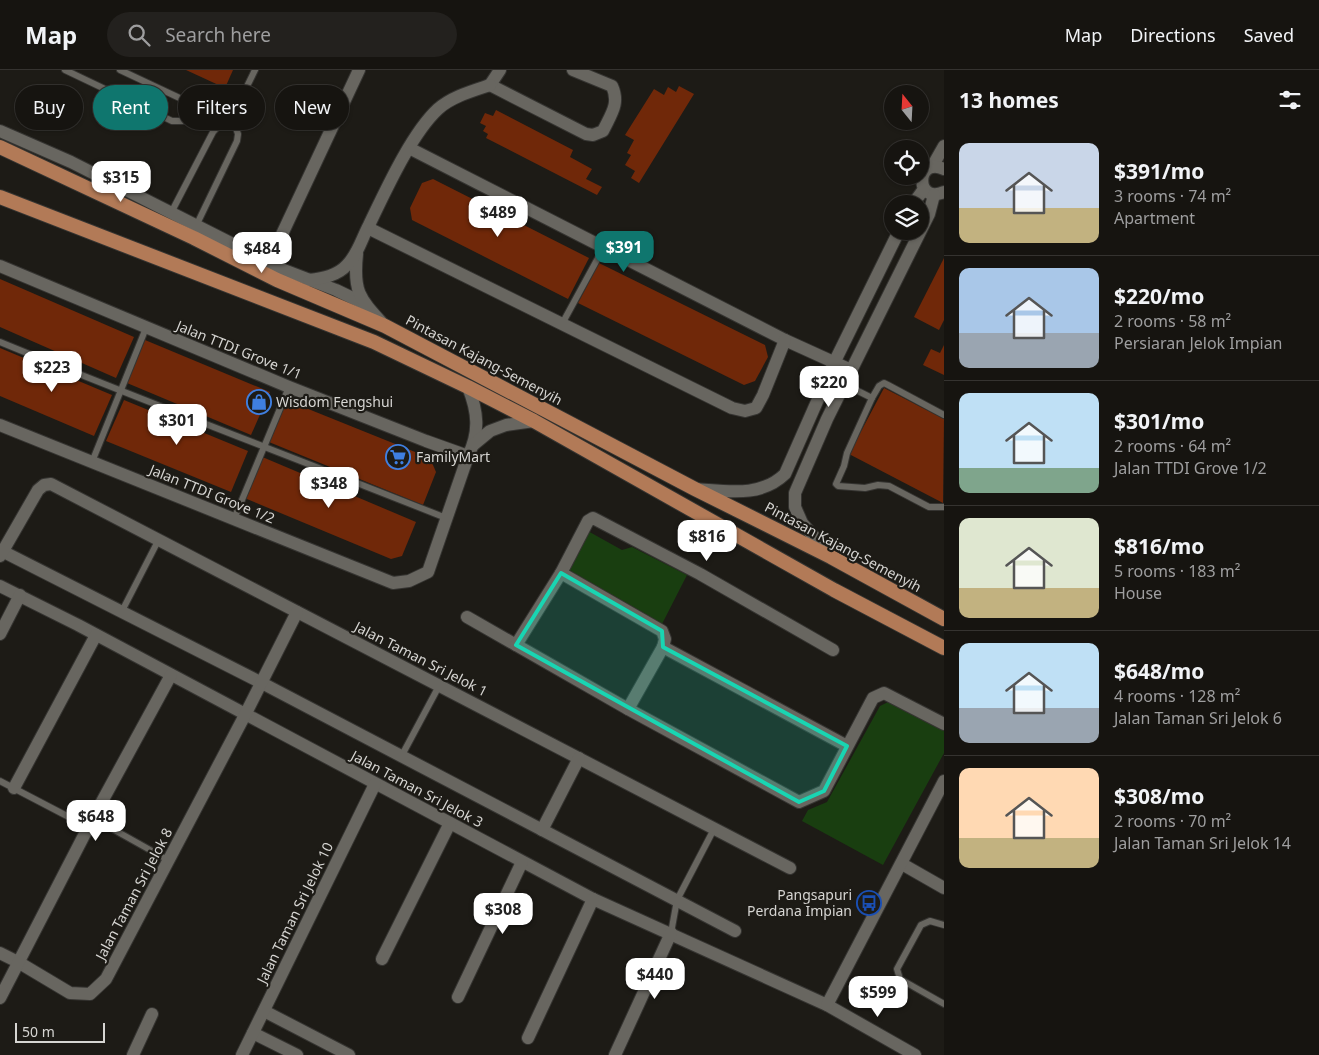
<!DOCTYPE html>
<html lang="en">
<head>
<meta charset="utf-8">
<style>
	body { margin:0; font-family:"Noto Sans",sans-serif; background:#23211e; color:#f1f3f6; height:100vh; display:flex; flex-direction:column; font-size:19px; white-space:nowrap }
	* { box-sizing:border-box; margin:0 }
	p { font-size:16px; color:#9e9e9f }
	.icon { flex:none; width:28px; height:28px; fill:none; stroke:currentColor; stroke-width:2; stroke-linecap:round; stroke-linejoin:round }
	.map { position:relative; flex:1; overflow:hidden }
	.drawer { display:flex; flex-direction:column; background:#161410; width:375px }
	.drawer>* { flex:none }
	.hud { position:absolute; left:15px; top:15px; width:475px; height:45px; display:flex; gap:10px }
	.needle { width:32px; rotate:342deg }
	.fabs { position:absolute; left:884px; top:15px; display:grid; gap:10px }
	.fabs a { display:grid; place-items:center; width:45px; height:45px; border-radius:50%; background:#161410; box-shadow:0 1px 4px #0004,0 0 0 1px #353330; font-size:25px }
	.scale { position:absolute; left:15px; bottom:12px; width:90px; box-sizing:border-box; padding-left:5px; border:2px solid #d6d5d2; border-top:0; font-size:14px; line-height:18px; white-space:nowrap; color:#d6d5d2; -webkit-text-stroke:4px #1d1b16; paint-order:stroke }
	.price { position:absolute; translate:-50% -42px; padding:0 11px; border-radius:10px; background:#fff; color:#222; font-size:16px; line-height:32px; filter:drop-shadow(0 1px 2px #0008) }
	.price::after { content:''; position:absolute; left:50%; top:30px; width:15px; height:11px; margin-left:-8px; background:inherit; clip-path:polygon(0 0,100% 0,50% 100%) }
	.price.active { background:#0f766e; color:#fff }
	ul { padding:0; list-style:none }
	li { display:flex; align-items:center; gap:15px; height:125px; padding:0 15px }
	li+li { border-top:1px solid #353330 }
	li span { display:grid; place-items:center; flex:none; width:140px; height:100px; border-radius:10px; color:#555 }
	li>.icon { margin-inline-start:auto }
	span .icon { width:60px; height:60px; fill:#fffc; stroke-width:1 }
	li b { font-size:21px }
	h2 { display:flex; justify-content:space-between; align-items:center; height:60px; padding:0 15px; font-size:21px }
	.tag { padding:0 18px; border-radius:22px; background:#161410; box-shadow:0 1px 4px #0004,0 0 0 1px #353330; font-size:18px; line-height:45px }
	.tag.active { background:#0f766e; color:#fff }
	header { display:flex; align-items:center; gap:30px; box-sizing:border-box; height:70px; padding:0 25px; background:#161410; border-bottom:1px solid #353330 }
	header strong { font-size:24px }
	nav { display:flex; gap:28px; margin-inline-start:auto; font-size:18px }
	.search { width:350px; height:45px; background:#23211e; display:flex; align-items:center; gap:12px; box-sizing:border-box; padding:0 18px; border-radius:28px; color:#9e9e9f; font-size:19px }
	main { display:flex; flex:1; min-height:0 }
	.map>svg:first-child { display:block }
</style>
</head>
<body>
<header>
<strong>Map</strong>
<div class="search"><svg class="icon" aria-label="search" viewBox="0 0 24 24"><circle cx="10" cy="10" r="6"/><path d="M15 15l6 6"/></svg>Search here</div>
<nav><a>Map</a><a>Directions</a><a>Saved</a></nav>
</header>
<main>
<div class="map">
<svg width="944" height="985" viewBox="0 0 944 985">
	<rect width="100%" height="100%" fill="#1d1b16"/>
	<g fill="#193e10">
		<polygon points="586,460 622,480 632,477 687,505 662,554 565,502"/>
		<polygon points="890,631 944,659 944,683 883,795 802,751 808,740 827,732 880,636"/>
	</g>
	<g fill="#702809">
		<polygon points="186,0 233,0 225,18"/>
		<polygon points="679,16 694,24 639,113 631,108 635,101 625,95 631,85 627,83 634,70 625,65 654,19 664,25 668,17 676,22"/>
		<polygon points="496,40 573,80 570,87 592,99 586,109 602,117 597,125 486,68 488,64 483,61 486,56 480,53 485,43 493,46"/>
		<polygon points="433,109 589,188 568,229 412,150 410,138 422,113"/>
		<polygon points="944,188 944,250 939,260 914,247"/>
		<polygon points="599,193 765,275 768,287 755,311 744,315 578,233"/>
		<polygon points="0,209 134,267 116,308 0,257"/>
		<polygon points="145,270 270,322 251,365 127,313"/>
		<polygon points="944,275 944,305 923,295 931,279 940,283"/>
		<polygon points="0,278 112,325 94,366 0,326"/>
		<polygon points="884,318 944,349 943,433 849,384"/>
		<polygon points="281,328 430,388 436,402 423,435 264,370"/>
		<polygon points="124,330 248,381 231,422 106,371"/>
		<polygon points="260,386 416,452 402,486 391,489 242,427"/>
	</g>
	<g fill="none" stroke-linecap="round" stroke-linejoin="round">
		<defs>
			<g id="service">
				<path d="M 65,0 L 172,51 L 183,51 C 190,44 191,40 186,31 L 120,0"/>
				<polyline points="171,143 213,62 223,51 232,47 255,0"/>
				<polyline points="196,156 237,71 238,64 232,47"/>
				<polyline points="562,254 604,177"/>
				<path d="M 0,272 C 148,333 298,389 446,448"/>
				<polyline points="844,314 872,328"/>
				<polyline points="944,345 888,315 884,313 879,316 872,328 847,383 844,396 836,414 838,416 865,418 878,415 889,416 929,437 944,437"/>
				<polyline points="92,392 146,258"/>
				<polyline points="234,449 289,317"/>
				<polyline points="121,543 159,469"/>
				<polyline points="401,687 439,616"/>
				<polyline points="0,711 88,757"/>
				<polyline points="93,748 168,790"/>
				<polyline points="944,855 930,851 921,855 897,899 900,909 944,934"/>
				<polyline points="671,863 677,830 714,759"/>
			</g>
			<g id="minor">
				<path d="M 490,15 L 586,64 L 593,65 L 603,61 C 611,44 620,34 612,16 L 573,0"/>
				<polyline points="490,15 500,0"/>
				<polyline points="0,61 71,92 284,200 336,220 363,233"/>
				<polyline points="409,78 785,270 851,300"/>
				<polyline points="932,97 944,76"/>
				<path d="M 944,99 C 915,86 915,135 944,122"/>
				<polyline points="913,134 924,119"/>
				<polyline points="368,158 732,338 745,341 756,338 763,325 785,270"/>
				<path d="M 357,184 C 353,221 359,228 383,254"/>
				<polyline points="269,192 359,0"/>
				<polyline points="0,196 289,317 426,371 468,386"/>
				<path d="M 309,210 C 323,208 337,206 347,195 C 358,184 362,168 369,155 C 385,122 411,64 438,39 C 451,27 472,21 490,15"/>
				<path d="M 0,355 L 393,513 L 409,511 L 428,502 L 468,386 C 480,362 478,342 468,317"/>
				<polyline points="473,375 490,361 506,355 534,351"/>
				<path d="M 695,419 C 727,421 760,428 785,404 L 834,293 L 899,161"/>
				<polyline points="2,481 260,612 735,861"/>
				<polyline points="0,486 38,420 44,415 51,414 790,798"/>
				<polyline points="831,486 802,453 795,437 795,423 827,349 929,144 934,125"/>
				<polyline points="561,503 662,561 665,569 663,577 847,676"/>
				<polyline points="0,516 78,555 593,829 827,935 915,985"/>
				<polyline points="467,547 628,639 799,732 824,721 873,628 884,623 944,654"/>
				<polyline points="0,564 20,525"/>
				<polyline points="516,575 561,503 588,451 593,448 700,504 833,580"/>
				<polyline points="628,639 663,577"/>
				<polyline points="14,718 96,565"/>
				<polyline points="542,760 579,688"/>
				<polyline points="902,794 944,818"/>
				<polyline points="0,883 18,892 70,923 90,924 106,909 245,645 297,542"/>
				<polyline points="382,889 450,753"/>
				<polyline points="458,927 522,792"/>
				<polyline points="0,928 93,748 171,605"/>
				<polyline points="827,935 944,711"/>
				<polyline points="264,941 349,985"/>
				<polyline points="253,963 297,985"/>
				<polyline points="528,968 593,829"/>
				<polyline points="133,985 152,944"/>
				<polyline points="242,985 375,714"/>
				<polyline points="615,985 671,863"/>
			</g>
			<g id="trunk">
				<polyline points="0,77 194,168 277,210 385,256 695,419 831,487 944,549"/>
				<polyline points="0,127 374,272 468,317 534,351 834,520 944,578"/>
			</g>
		</defs>
		<use href="#service" stroke="#353431" stroke-width="8"/>
		<use href="#minor" stroke="#353431" stroke-width="14"/>
		<use href="#trunk" stroke="#353431" stroke-width="16"/>
		<use href="#service" stroke="#686660" stroke-width="6"/>
		<use href="#minor" stroke="#686660" stroke-width="12"/>
		<use href="#trunk" stroke="#b27a57" stroke-width="14"/>
	</g>
	<path fill="#19d5b2" fill-opacity="0.2" stroke="#19d5b2" stroke-width="4" stroke-linejoin="round" d="M 561,503 L 662,561 L 663,577 L 847,676 L 824,721 L 799,732 L 516,575 Z"/>
	<defs>
		<symbol id="shop-ring" viewBox="-11 -11 22 22"><circle r="9.5" fill="#1d1b16" stroke="#3f7fe0" stroke-width="1.5"/><path d="M-5-2.5h2.3a2.7 3.5 0 0 1 5.4 0H5L5.5 6h-11ZM-1.5-2.5h3a1.5 2.3 0 0 0-3 0Z" fill="#3f7fe0"/></symbol>
		<symbol id="supermarket-ring" viewBox="-11 -11 22 22"><circle r="9.5" fill="#1d1b16" stroke="#3f7fe0" stroke-width="1.5"/><path d="M-6-5.5h2.5l.6 2H6L4.5 2H-2.5L-4.4-4H-6ZM-1.5 3.2a1.3 1.3 0 1 0 .1 0ZM3 3.2a1.3 1.3 0 1 0 .1 0Z" fill="#3f7fe0"/></symbol>
		<symbol id="bus-ring" viewBox="-11 -11 22 22"><circle r="9.5" fill="#1d1b16" stroke="#1a4fb4" stroke-width="1.5"/><path d="M-5-6H5V4H4V6H2V4H-2V6H-4V4H-5ZM-3.5-4V0h7V-4ZM-3.5 1.2v1.5H-2V1.2ZM2 1.2v1.5H3.5V1.2Z" fill="#1a4fb4"/></symbol>
	</defs>
	<g fill-rule="evenodd">
		<use href="#shop-ring" x="245" y="318" width="28" height="28"/>
		<use href="#supermarket-ring" x="384" y="373" width="28" height="28"/>
		<use href="#bus-ring" x="855" y="819" width="28" height="28"/>
	</g>
	<g text-anchor="middle" stroke-width="4.5" stroke-linejoin="round" paint-order="stroke">
		<g font-size="14" fill="#d6d5d2" stroke="#1d1b16">
			<text transform="translate(239 280) rotate(22)" y="5">Jalan TTDI Grove 1/1</text>
			<text transform="translate(484 290) rotate(28)" y="5">Pintasan Kajang-Semenyih</text>
			<text transform="translate(212 424) rotate(22)" y="5">Jalan TTDI Grove 1/2</text>
			<text transform="translate(843 477) rotate(28)" y="5">Pintasan Kajang-Semenyih</text>
			<text transform="translate(421 589) rotate(27)" y="5">Jalan Taman Sri Jelok 1</text>
			<text transform="translate(417 719) rotate(28)" y="5">Jalan Taman Sri Jelok 3</text>
			<text transform="translate(134 824) rotate(-62)" y="5">Jalan Taman Sri Jelok 8</text>
			<text transform="translate(295 843) rotate(-64)" y="5">Jalan Taman Sri Jelok 10</text>
		</g>
		<g font-size="14" fill="#d6d5d2" stroke="#1d1b16" text-anchor="start">
			<text x="276" y="337">Wisdom Fengshui</text>
			<text x="416" y="392">FamilyMart</text>
			<text x="852" y="830" text-anchor="end">Pangsapuri<tspan x="852" dy="16">Perdana Impian</tspan></text>
		</g>
	</g>
</svg>
<div class="fabs">
<a><svg class="needle" viewBox="-14 -14 28 28"><path d="M0-13l5 13h-10z" fill="#e53935"/><path d="M0 13l5-13h-10z" fill="#9e9e9f"/></svg></a>
<a><svg class="icon" aria-label="locate" viewBox="0 0 24 24"><circle cx="12" cy="12" r="6"/><path d="M12 2v4M12 18v4M2 12h4M18 12h4"/></svg></a>
<a><svg class="icon" aria-label="layers" viewBox="0 0 24 24"><path d="M12 4l9 5-9 5-9-5zM3 14l9 5 9-5"/></svg></a>
</div>
<div class="scale">50 m</div>
<b class="price" style="left:121px;top:133px">$315</b>
<b class="price" style="left:498px;top:168px">$489</b>
<b class="price active" style="left:624px;top:203px">$391</b>
<b class="price" style="left:262px;top:204px">$484</b>
<b class="price" style="left:52px;top:323px">$223</b>
<b class="price" style="left:829px;top:338px">$220</b>
<b class="price" style="left:177px;top:376px">$301</b>
<b class="price" style="left:329px;top:439px">$348</b>
<b class="price" style="left:707px;top:492px">$816</b>
<b class="price" style="left:96px;top:772px">$648</b>
<b class="price" style="left:503px;top:865px">$308</b>
<b class="price" style="left:655px;top:930px">$440</b>
<b class="price" style="left:878px;top:948px">$599</b>
<div class="hud">
<a class="tag">Buy</a>
<a class="tag active">Rent</a>
<a class="tag">Filters</a>
<a class="tag">New</a>
</div>
</div>
<section class="drawer">
<h2>13 homes<svg class="icon" aria-label="filters" viewBox="0 0 24 24"><path d="M4 7h16M4 17h16"/><circle cx="9" cy="7" r="2"/><circle cx="15" cy="17" r="2"/></svg></h2>
<ul>
<li><span style="background:linear-gradient(#c9d6e8 65%,#c2b280 0)"><svg class="icon" aria-label="home" viewBox="0 0 24 24"><path d="M3 11l9-7 9 7M6 9v11h12V9"/></svg></span><div><b>$391/mo</b><p>3 rooms · 74 m²</p><p>Apartment</p></div></li>
<li><span style="background:linear-gradient(#a9c7e8 65%,#9aa5b1 0)"><svg class="icon" aria-label="home" viewBox="0 0 24 24"><path d="M3 11l9-7 9 7M6 9v11h12V9"/></svg></span><div><b>$220/mo</b><p>2 rooms · 58 m²</p><p>Persiaran Jelok Impian</p></div></li>
<li><span style="background:linear-gradient(#bfe0f5 75%,#7fa58c 0)"><svg class="icon" aria-label="home" viewBox="0 0 24 24"><path d="M3 11l9-7 9 7M6 9v11h12V9"/></svg></span><div><b>$301/mo</b><p>2 rooms · 64 m²</p><p>Jalan TTDI Grove 1/2</p></div></li>
<li><span style="background:linear-gradient(#dfe7d0 70%,#c2b280 0)"><svg class="icon" aria-label="home" viewBox="0 0 24 24"><path d="M3 11l9-7 9 7M6 9v11h12V9"/></svg></span><div><b>$816/mo</b><p>5 rooms · 183 m²</p><p>House</p></div></li>
<li><span style="background:linear-gradient(#bfe0f5 65%,#9aa5b1 0)"><svg class="icon" aria-label="home" viewBox="0 0 24 24"><path d="M3 11l9-7 9 7M6 9v11h12V9"/></svg></span><div><b>$648/mo</b><p>4 rooms · 128 m²</p><p>Jalan Taman Sri Jelok 6</p></div></li>
<li><span style="background:linear-gradient(#ffd9b3 70%,#c2b280 0)"><svg class="icon" aria-label="home" viewBox="0 0 24 24"><path d="M3 11l9-7 9 7M6 9v11h12V9"/></svg></span><div><b>$308/mo</b><p>2 rooms · 70 m²</p><p>Jalan Taman Sri Jelok 14</p></div></li>
</ul>
</section>
</main>
</body>
</html>
